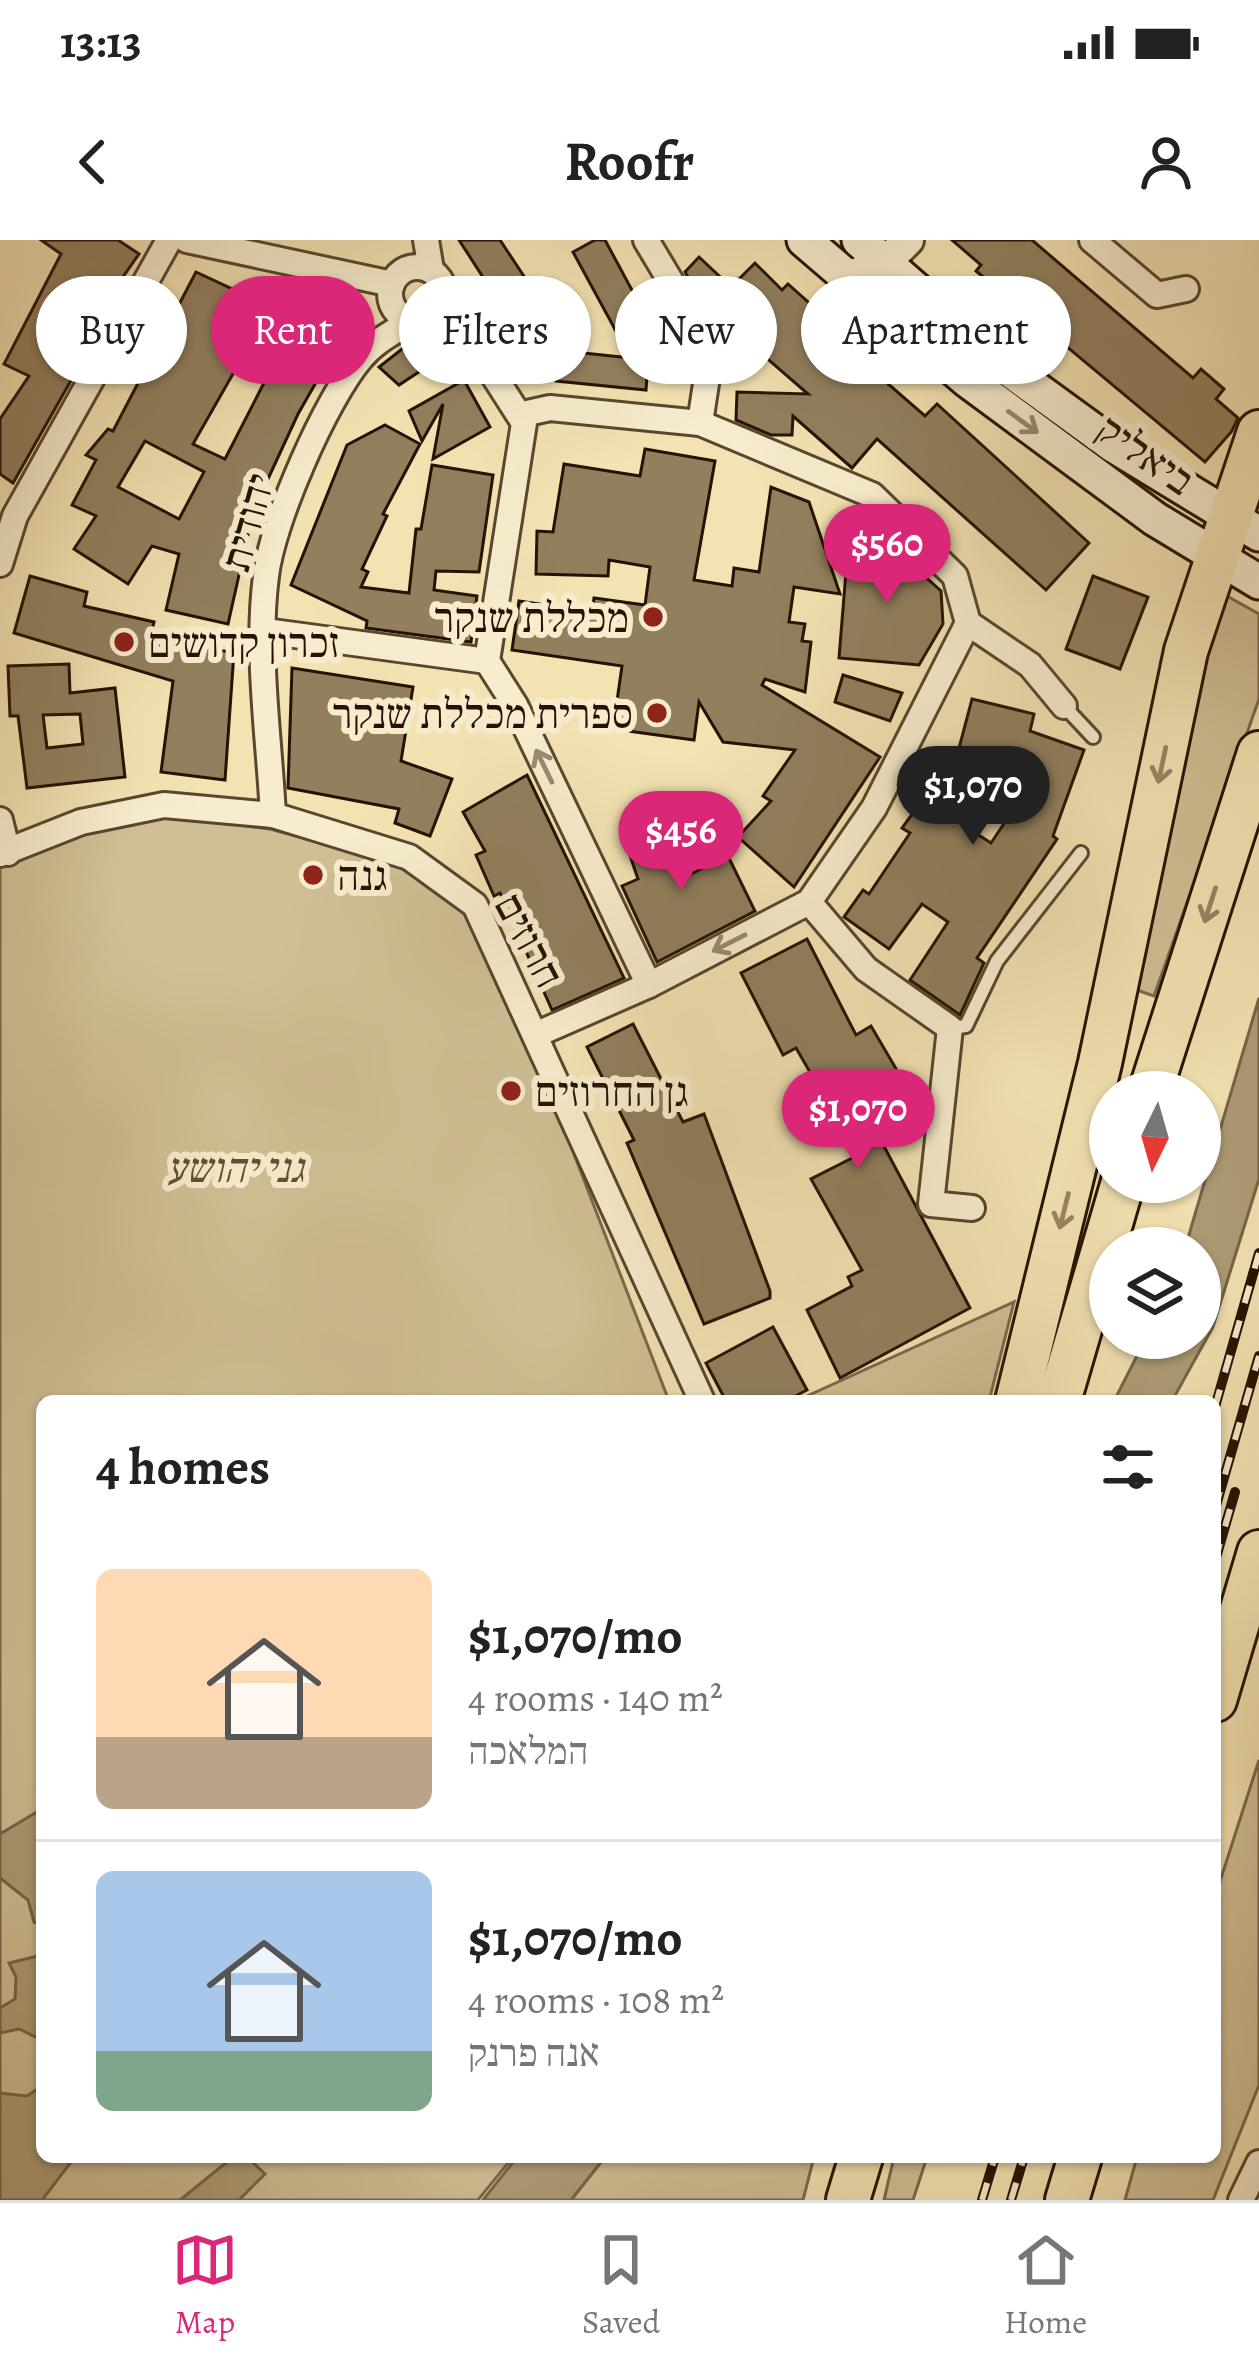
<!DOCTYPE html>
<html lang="en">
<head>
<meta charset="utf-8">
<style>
	body { margin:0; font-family:Alegreya,"Frank Ruhl Libre",serif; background:#f2f2f2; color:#222; height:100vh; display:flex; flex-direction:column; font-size:45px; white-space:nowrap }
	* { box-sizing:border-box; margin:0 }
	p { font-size:39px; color:#767676 }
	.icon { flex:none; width:66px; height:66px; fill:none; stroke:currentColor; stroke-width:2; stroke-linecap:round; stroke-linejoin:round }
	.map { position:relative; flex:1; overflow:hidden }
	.details { position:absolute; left:36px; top:1155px; width:1185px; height:768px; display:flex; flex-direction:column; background:#fff; border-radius:18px; box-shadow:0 3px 9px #0004 }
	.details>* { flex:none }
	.guide { position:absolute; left:36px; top:36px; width:1188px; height:108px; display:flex; gap:24px }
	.needle { width:78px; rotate:185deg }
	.controls { position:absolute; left:1089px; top:831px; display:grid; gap:24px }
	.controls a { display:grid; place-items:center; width:132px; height:132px; border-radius:50%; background:#fff; box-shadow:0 3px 9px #0004; font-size:60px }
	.price { position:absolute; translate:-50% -102px; padding:0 27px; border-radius:42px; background:#db2777; color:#fff; font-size:39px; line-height:78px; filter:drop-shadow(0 3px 6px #0008) }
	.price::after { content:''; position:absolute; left:50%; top:72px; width:36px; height:27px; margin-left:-18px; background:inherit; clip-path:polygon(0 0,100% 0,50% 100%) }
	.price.selected { background:#222; color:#fff }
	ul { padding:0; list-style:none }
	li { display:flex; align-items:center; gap:36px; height:300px; padding:0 60px }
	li+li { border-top:3px solid #e0e0e0 }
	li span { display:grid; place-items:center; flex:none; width:336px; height:240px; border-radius:18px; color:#555 }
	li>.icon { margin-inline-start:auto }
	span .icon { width:144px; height:144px; fill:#fffc; stroke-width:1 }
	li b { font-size:51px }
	h2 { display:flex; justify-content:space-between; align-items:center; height:144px; padding:0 60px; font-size:51px }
	.pill { padding:0 42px; border-radius:54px; background:#fff; box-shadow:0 3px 9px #0004; font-size:42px; line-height:108px }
	.pill.selected { background:#db2777; color:#fff }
	.status { display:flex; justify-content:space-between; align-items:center; height:84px; padding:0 60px; background:#fff; direction:ltr }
	.status svg { height:33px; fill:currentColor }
	header { display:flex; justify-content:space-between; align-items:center; height:156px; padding:0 60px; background:#fff; font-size:54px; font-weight:600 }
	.tabs { display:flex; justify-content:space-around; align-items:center; height:168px; border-top:3px solid #e0e0e0; background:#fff; font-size:33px; color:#767676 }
	.tabs a { display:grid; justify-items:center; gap:6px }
	.tabs .selected { color:#db2777 }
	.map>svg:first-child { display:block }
</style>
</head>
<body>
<div class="status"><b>13:13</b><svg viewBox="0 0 49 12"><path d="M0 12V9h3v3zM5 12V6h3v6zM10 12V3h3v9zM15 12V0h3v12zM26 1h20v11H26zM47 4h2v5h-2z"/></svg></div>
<header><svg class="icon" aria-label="back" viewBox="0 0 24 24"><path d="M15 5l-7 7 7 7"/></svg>Roofr<svg class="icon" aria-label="person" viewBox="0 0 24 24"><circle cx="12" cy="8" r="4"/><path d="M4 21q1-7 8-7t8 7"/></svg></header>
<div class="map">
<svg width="1259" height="1960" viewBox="0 0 1259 1960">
	<rect width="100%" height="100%" fill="#f3e3b3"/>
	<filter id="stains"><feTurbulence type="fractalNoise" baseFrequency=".00167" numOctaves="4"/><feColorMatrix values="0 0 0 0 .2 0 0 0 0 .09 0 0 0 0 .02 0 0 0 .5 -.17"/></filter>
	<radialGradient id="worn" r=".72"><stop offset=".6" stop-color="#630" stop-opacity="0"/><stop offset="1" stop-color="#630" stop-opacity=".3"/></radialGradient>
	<g fill="#d0bf95" stroke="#7b684b" stroke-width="3">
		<polygon points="1218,351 1259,374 1259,459 1154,756 1128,747"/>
		<polygon points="162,575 270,589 402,625 455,661 476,689 529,797 669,1161 42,1161 42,1917 513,1917 478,1960 0,1960 0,619 86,587"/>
		<polygon points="1014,1062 989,1161 796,1161"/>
		<polygon points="1259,1520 1259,1845 1213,1960 1125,1960 1137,1917 1215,1917 1215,1657"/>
		<polygon points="605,1917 814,1917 803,1960 571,1960"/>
		<polygon points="894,1917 927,1917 913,1960 884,1960"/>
	</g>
	<g fill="#ad9c76" stroke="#776547" stroke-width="3">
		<polygon points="1259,758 1259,939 1213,1087 1172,1161 1114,1161 1146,1098 1200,1098 1200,1008 1185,1008"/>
		<polygon points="42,1569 42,1684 34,1682 28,1660 0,1638 0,1594"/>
		<polygon points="42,1715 42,1800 19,1789 0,1793 0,1768 15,1759 16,1737 9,1723"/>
		<polygon points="42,1846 42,1917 75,1917 42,1960 0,1960 0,1853 27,1856"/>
		<polygon points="233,1917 247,1917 265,1934 239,1960 180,1960"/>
		<polygon points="517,1917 605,1917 571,1960 483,1960"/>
	</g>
	<g fill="#917f5e" stroke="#261201" stroke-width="3" fill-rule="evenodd">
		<polygon points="41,0 118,0 139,14 104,64 112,68 13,243 0,234 0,179 29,136 4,124 61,14"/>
		<polygon points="459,0 500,0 574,112 631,118 621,100 664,105 662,126 648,124 646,150 556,141 516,67 506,73"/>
		<polygon points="595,0 605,0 647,78 617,93 573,12"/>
		<polygon points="952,0 1032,0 1193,138 1201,129 1224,149 1216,159 1238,178 1232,191 1205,222 976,31 981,25"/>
		<polygon points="699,17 731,47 755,23 782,50 788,44 854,103 849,110 925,176 937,164 1089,303 1046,350 877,199 852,228 793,176 792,195 771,195 736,180 737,152 808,154 703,63 685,32"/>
		<path d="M 196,32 L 271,67 L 193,204 L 225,219 L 309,55 L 358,75 L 345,106 L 338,104 L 298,174 L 243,293 L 248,295 L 228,384 L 166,370 L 179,314 L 152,306 L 128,344 L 74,309 L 96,276 L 72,265 L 96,220 L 86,215 L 108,189 L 113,191 ZM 145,201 L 204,232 L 179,279 L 118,247 Z"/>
		<polygon points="425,91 440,118 399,145 379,127"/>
		<polygon points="464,140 490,187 433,219 443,164 422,201 409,171"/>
		<polygon points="385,185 420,204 383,274 387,276 362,329 368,332 361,347 409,353 416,289 421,289 432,225 493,235 479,332 436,331 434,350 477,356 471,402 366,388 367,381 291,345 347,205"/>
		<polygon points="645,209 715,221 694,340 732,346 734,328 759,332 771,247 809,262 840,354 794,347 789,382 805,384 802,401 811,402 805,452 765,439 762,445 880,517 794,647 738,597 771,561 763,556 795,510 723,502 699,462 694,500 613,489 622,426 512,410 519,361 592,372 594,358 645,365 650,327 609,320 608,336 536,334 537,291 553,292 564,224 640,236"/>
		<polygon points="849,295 873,297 892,307 941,351 943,384 919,425 839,418"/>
		<polygon points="30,336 87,352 84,366 154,382 149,403 234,412 225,540 161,532 173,441 14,393"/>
		<polygon points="1093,336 1148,357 1120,429 1066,409"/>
		<path d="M 69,424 L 70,453 L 115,448 L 125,537 L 27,548 L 18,476 L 10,476 L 8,426 ZM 80,474 L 83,504 L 47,508 L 43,475 Z"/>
		<polygon points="292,428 413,447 401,521 452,539 430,596 395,583 399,569 288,548"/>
		<polygon points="843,435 902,453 890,481 835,462"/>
		<polygon points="972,459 1034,474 1030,491 1084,510 1053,596 1057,599 977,718 984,723 960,775 910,740 948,682 922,664 889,709 844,677 863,650 869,654 910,593 902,588 923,559 991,603 1011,573 937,544 951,509 958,512"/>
		<polygon points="527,535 624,738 552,770 500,653 494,656 476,615 485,611 463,572"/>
		<polygon points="676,584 693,633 728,616 755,671 657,722 622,646 638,639 625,601"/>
		<polygon points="807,699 856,795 871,786 912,856 870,880 970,1068 840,1138 807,1070 852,1046 848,1037 862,1030 811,939 858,915 796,808 783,815 741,733"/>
		<polygon points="633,784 683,882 704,874 770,1051 770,1058 704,1084 627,903 634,900 587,807"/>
		<polygon points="773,1087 807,1150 786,1161 726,1161 706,1123"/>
	</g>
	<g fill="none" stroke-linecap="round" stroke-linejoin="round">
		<defs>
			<g id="service">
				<polyline points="1064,466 1093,497"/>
				<polyline points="950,788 966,786 997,721 1081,613"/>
			</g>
			<g id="minor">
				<polyline points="187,0 392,44"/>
				<polyline points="426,0 431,30"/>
				<polyline points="646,0 689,72 709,124 700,183"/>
				<polyline points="1092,0 1157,55 1186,49"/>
				<circle cx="417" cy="54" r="27"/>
				<polyline points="444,58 524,183 487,421 515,465 649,745"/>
				<polyline points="523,174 550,168 700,183 872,255 955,336 968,383 1030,425 1064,466"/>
				<polyline points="0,324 15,276 169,0"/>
				<polyline points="265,391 487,421"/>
				<path d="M 273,575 C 269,497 256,413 266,336 C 272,282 326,159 361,118 C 375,101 394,92 413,80"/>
				<polyline points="0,580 8,613"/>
				<polyline points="0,614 81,582 164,565 273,575 409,617 475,665 702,1161"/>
				<polyline points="809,662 866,729 950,788 931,964 972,968"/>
				<polyline points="535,795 649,745 809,662 874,568 968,383"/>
				<polyline points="1241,1960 1259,1923"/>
			</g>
			<polyline id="tertiary" points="850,36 885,23 908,0"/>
			<g id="secondary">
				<polyline points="804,0 967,140 1155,279 1259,342"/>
				<polyline points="859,0 999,122 1113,205 1259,294"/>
			</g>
			<g id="motorway">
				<polyline points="1150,852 1259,513"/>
				<polyline points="1017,1161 1100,823 1186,411 1259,192"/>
				<polyline points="1059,1161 1123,942"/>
				<polyline points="1215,1460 1259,1312"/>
				<polyline points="848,1960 861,1917"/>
				<polyline points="1067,1960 1080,1917"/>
			</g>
		</defs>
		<use href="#service" stroke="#59462e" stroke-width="18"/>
		<use href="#minor" stroke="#59462e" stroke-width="30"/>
		<use href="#tertiary" stroke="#59462e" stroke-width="36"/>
		<use href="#secondary" stroke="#261201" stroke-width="39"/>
		<use href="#motorway" stroke="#261201" stroke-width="48"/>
		<use href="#service" stroke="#f7edce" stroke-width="12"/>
		<use href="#minor" stroke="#f7edce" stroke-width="24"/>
		<use href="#tertiary" stroke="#f7edce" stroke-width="30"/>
		<use href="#secondary" stroke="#f7edce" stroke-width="33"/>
		<use href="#motorway" stroke="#f3e3b3" stroke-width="42"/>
		<defs>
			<g id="rail">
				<polyline points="1215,1167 1259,1013"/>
				<polyline points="1215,1269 1259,1116"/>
				<polyline points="1215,1321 1235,1252"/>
				<polyline points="982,1960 995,1917"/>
				<polyline points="1011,1960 1024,1917"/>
			</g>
		</defs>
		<use href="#rail" stroke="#261201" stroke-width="10"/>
		<use href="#rail" stroke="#f7edce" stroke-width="6" stroke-dasharray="18" stroke-linecap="butt"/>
	</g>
	<defs><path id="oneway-shaft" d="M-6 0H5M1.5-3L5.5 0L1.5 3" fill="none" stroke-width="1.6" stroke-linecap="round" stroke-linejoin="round" transform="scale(3)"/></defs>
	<g stroke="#998a72">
		<use href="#oneway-shaft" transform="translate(1023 182) rotate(36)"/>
		<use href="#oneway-shaft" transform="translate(544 526) rotate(-116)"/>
		<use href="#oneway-shaft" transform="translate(729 703) rotate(153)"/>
	</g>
	<g stroke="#978563">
		<use href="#oneway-shaft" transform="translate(1162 525) rotate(102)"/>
		<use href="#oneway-shaft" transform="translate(1210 665) rotate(108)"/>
		<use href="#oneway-shaft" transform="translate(1064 971) rotate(104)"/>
	</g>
	<g fill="#8f2418" stroke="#f7edce" stroke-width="4.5">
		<circle cx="653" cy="377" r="12"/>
		<circle cx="124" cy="402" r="12"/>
		<circle cx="657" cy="473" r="12"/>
		<circle cx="313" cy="635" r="12"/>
		<circle cx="511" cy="851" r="12"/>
	</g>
	<g text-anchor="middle" stroke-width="12" stroke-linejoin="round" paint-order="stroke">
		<g font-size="42" fill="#261201" stroke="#f7edce">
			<text transform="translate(1146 214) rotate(35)" y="15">ביאליק</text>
			<text transform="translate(247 282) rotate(-74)" y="15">יהודית</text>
			<text transform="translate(530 700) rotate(62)" y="15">חרוזים</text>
		</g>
		<g font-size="42" fill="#261201" stroke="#f7edce" text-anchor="start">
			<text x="629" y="392" text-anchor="end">מכללת שנקר</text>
			<text x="148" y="417">זכרון קדושים</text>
			<text x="633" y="488" text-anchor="end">ספרית מכללת שנקר</text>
			<text x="337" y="650">גנה</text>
			<text x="535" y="866">גן החרוזים</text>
		</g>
		<g font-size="42" font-style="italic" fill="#624f35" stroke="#f7edce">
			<text x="235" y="942">גני יהושע</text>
		</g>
	</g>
	<rect width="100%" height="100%" filter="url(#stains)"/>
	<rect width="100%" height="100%" fill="url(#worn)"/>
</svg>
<div class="controls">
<a><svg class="needle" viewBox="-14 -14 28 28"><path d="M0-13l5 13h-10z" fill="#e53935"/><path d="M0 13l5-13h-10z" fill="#767676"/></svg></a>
<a><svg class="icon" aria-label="layers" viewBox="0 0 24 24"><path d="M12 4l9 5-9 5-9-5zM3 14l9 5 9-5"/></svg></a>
</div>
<b class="price" style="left:887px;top:366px">$560</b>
<b class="price selected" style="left:973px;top:608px">$1,070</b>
<b class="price" style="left:681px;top:653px">$456</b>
<b class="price" style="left:858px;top:931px">$1,070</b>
<div class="guide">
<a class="pill">Buy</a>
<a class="pill selected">Rent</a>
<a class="pill">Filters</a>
<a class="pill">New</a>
<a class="pill">Apartment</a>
</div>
<section class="details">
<h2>4 homes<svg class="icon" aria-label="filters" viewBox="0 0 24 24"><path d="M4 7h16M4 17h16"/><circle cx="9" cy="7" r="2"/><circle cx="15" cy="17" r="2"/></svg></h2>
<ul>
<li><span style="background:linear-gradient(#ffd9b3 70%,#b9a48a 0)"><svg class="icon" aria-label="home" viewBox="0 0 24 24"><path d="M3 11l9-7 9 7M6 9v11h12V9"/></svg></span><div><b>$1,070/mo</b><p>4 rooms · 140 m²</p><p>המלאכה</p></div></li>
<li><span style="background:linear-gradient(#a9c7e8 75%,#7fa58c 0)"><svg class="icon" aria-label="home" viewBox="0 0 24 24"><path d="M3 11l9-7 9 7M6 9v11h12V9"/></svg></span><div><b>$1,070/mo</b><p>4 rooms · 108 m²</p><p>אנה פרנק</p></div></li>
</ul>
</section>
</div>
<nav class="tabs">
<a class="selected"><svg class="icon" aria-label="map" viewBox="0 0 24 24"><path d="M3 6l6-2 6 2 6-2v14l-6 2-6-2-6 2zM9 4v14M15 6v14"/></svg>Map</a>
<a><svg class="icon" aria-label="saved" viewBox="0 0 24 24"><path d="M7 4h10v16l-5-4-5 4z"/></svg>Saved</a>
<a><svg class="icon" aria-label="home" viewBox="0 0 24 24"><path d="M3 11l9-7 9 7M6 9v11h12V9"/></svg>Home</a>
</nav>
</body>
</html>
